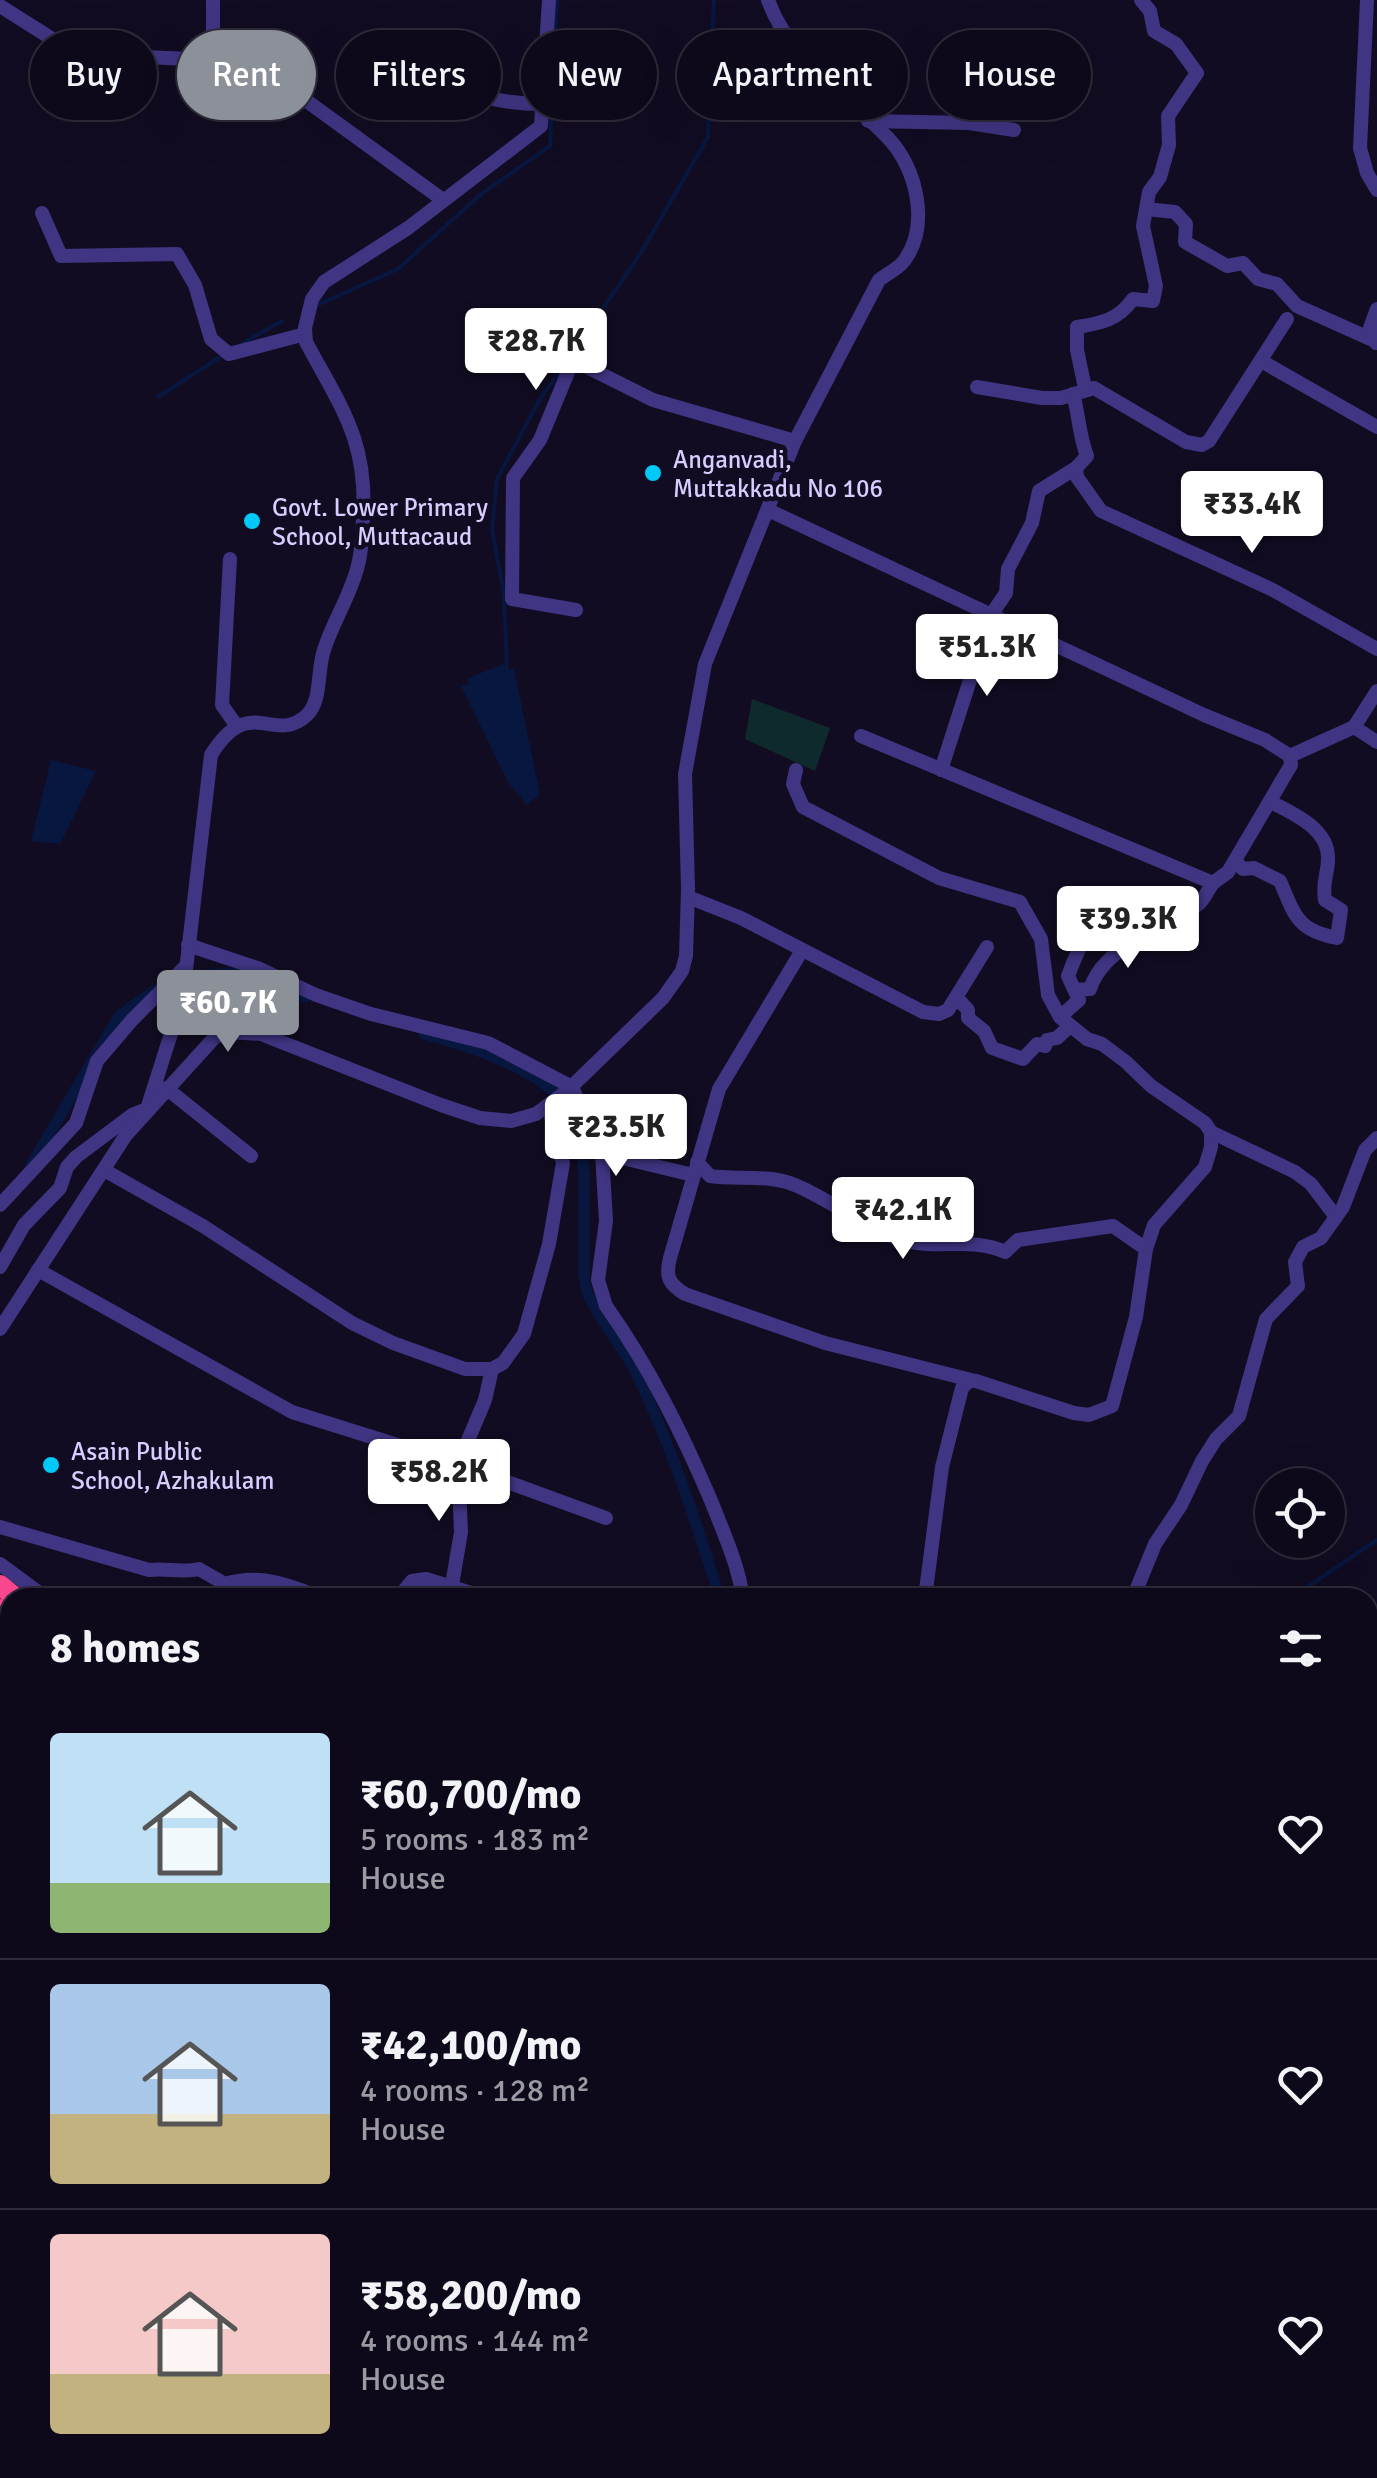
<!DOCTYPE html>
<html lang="en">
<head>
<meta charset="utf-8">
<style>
	body { margin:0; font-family:Signika,sans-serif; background:#171223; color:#f1f3f6; height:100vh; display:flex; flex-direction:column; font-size:38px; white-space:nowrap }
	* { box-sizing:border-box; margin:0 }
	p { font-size:32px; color:#9b9aa2 }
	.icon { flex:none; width:55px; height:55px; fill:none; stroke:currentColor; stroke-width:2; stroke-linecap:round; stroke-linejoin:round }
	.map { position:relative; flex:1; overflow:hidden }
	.details { position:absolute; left:0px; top:1588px; width:1378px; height:892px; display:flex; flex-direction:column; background:#0e091a; border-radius:30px 30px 0 0; box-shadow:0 10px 40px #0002,0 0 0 2px #2e2a39 }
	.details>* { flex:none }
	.banner { position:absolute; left:30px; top:30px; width:1318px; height:90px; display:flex; gap:20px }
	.buttons { position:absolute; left:1255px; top:1468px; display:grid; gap:20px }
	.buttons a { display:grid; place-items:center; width:90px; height:90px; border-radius:50%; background:#0e091a; box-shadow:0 10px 40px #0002,0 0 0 2px #2e2a39; font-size:50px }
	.price { position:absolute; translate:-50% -85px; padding:0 22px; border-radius:10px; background:#fff; color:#222; font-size:32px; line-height:65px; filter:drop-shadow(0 2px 5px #0008) }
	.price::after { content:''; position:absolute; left:50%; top:60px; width:30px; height:22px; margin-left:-15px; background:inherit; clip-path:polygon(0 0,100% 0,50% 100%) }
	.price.current { background:#8c9099; color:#fff }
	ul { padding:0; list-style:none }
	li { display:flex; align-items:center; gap:30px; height:250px; padding:0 50px }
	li+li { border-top:2px solid #2e2a39 }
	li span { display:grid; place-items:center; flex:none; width:280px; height:200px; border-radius:10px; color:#555 }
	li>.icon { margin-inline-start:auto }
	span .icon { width:120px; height:120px; fill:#fffc; stroke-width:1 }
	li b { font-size:42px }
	h2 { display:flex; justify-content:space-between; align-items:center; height:120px; padding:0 50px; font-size:42px }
	.chip { padding:0 35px; border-radius:45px; background:#0e091a; box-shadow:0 10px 40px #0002,0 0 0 2px #2e2a39; font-size:35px; line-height:90px }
	.chip.current { background:#8c9099; color:#fff }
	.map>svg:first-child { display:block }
</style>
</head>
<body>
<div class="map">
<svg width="1377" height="2478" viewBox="0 0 1377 2478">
	<rect width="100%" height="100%" fill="#120c22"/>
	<polygon fill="#0f2a2c" points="752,699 830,728 815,771 745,739"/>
	<g fill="#071740">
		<polygon points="504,664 507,670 514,669 540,794 527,805 509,784 461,686 469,684 468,678"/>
		<polygon points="51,760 96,771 60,844 31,841"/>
	</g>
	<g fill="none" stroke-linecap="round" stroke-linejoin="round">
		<g stroke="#071740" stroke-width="4">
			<polyline points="317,305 398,269 480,195 550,146 557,0"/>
			<polyline points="243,343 282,321"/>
			<polyline points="571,356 642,251 708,137 714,0"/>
			<polyline points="158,397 222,356"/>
			<polyline points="507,673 504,594 492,529 497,479 541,397 563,368"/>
			<polyline points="1291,1598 1377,1540"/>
		</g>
		<g stroke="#071740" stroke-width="11">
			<path d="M 181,981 C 240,964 251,976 306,997"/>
			<path d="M 424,1034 C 468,1046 536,1067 565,1104 C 596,1142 579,1237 585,1284 C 588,1305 623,1347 634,1369 C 671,1443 695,1520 720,1598"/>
			<polyline points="31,1165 119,1016 158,988"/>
			<polyline points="1368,2142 1377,2146"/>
			<polyline points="822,2470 829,2478"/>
			<polyline points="984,2478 990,2470"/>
		</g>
		<g stroke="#3f3583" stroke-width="14">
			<polyline points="213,0 213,60"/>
			<polyline points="1367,0 1360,148 1367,173 1377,190"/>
			<polyline points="0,6 76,54 213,60 293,91 443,200"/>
			<path d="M 401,54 C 447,87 485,104 542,104"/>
			<polyline points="868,121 969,123 1014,130"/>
			<polyline points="1146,209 1175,212 1186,224 1185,242 1227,266 1243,263 1258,279 1277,284 1297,306 1373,340"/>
			<polyline points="42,213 61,256 177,254 195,285 211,339 229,354 305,334"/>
			<polyline points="1376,343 1370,328 1377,309"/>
			<polyline points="1261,361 1377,427"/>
			<polyline points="977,387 1042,398 1061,398 1094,388 1186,442 1202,445 1209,441 1287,319"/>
			<path d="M 1085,388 L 1077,350 L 1077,327 C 1102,323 1118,320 1133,299 L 1153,301 L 1156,286 L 1143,226 L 1149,192 L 1160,177 L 1169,145 L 1168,116 L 1197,73 L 1176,44 L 1154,31 L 1150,11 L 1141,0"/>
			<polyline points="1076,468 1077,477 1101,511 1273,590 1377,649"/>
			<polyline points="768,510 1204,715 1265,740 1290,756 1291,765 1228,872 1213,883 861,736"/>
			<polyline points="230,559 222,705 236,725"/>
			<polyline points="576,610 512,599 513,478 540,440 573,360 653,400 795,441"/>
			<polyline points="1354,727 1377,742"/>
			<polyline points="1290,756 1354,727 1377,691"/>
			<polyline points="796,770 793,784 803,807 939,878 1020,902 1041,939 1048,995 1060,1017 1087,1039 1102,1044 1126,1062 1151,1086 1205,1123 1211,1132 1211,1147 1205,1167 1154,1225 1146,1249 1136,1317 1112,1406 1089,1415 1074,1413 976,1381 969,1381 962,1388 942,1467 925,1598"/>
			<path d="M 941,770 L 991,615 L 1006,593 L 1008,569 L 1032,523 L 1039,491 L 1076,468 L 1087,456 C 1079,435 1079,415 1073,394"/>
			<path d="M 1235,861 L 1243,869 L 1254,868 L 1280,881 C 1295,916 1297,930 1337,938 L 1341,910 L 1325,900 C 1322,880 1328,875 1328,859 C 1329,829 1293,813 1271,802"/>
			<polyline points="688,897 741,918 923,1012 939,1014 948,1010 987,947"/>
			<path d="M 188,945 L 260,969 L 316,995 L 371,1014 L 488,1043 L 572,1087 L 602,1153 L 606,1221 L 598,1280 L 606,1306 C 650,1368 682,1433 712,1503 C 724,1534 738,1564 743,1598"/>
			<path d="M 801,952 L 719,1089 L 670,1258 C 665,1277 669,1284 685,1294 L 825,1343 L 975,1381"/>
			<path d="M 1075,990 L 1090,989 C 1098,964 1119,951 1139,936 C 1153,927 1151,919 1169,911"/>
			<polyline points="957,998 968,1010 968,1018 984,1031 992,1048 1023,1059 1037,1044 1045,1046 1047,1040 1057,1038 1070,1026"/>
			<path d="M 1060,1017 L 1079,1000 L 1068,976 C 1089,919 1103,907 1164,907 C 1173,907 1185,911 1194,907 C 1203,903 1207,891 1213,883"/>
			<polyline points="166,1088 251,1156"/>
			<polyline points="1211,1132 1295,1172 1311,1184 1336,1217"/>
			<polyline points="555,1133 602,1153 693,1175"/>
			<path d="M 697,1162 L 710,1176 C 737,1180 769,1174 795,1185 C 831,1200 862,1226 899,1239 C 935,1251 971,1236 1005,1252 L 1018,1240 L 1113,1226 L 1146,1249"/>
			<polyline points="104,1170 203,1226 352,1323 393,1343 465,1369 492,1369 503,1363 524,1334 549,1244 563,1163 548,1105"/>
			<polyline points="0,1205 76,1123 97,1061 132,1020 185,967"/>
			<path d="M 0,1267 L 24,1225 L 60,1188 L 67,1167 L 76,1157 L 132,1115 L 147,1109 L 183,996 L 211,755 C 250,692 274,746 307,715 C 322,701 317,669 324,650 C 333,621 351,595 358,565 C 362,551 362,535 363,520 C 368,441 342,409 306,342 L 305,328 L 312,299 L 324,282 L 408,228 L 541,126 L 549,0"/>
			<polyline points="38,1270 292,1412 458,1464 606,1518"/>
			<path d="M 0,1329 L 126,1135 L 215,1037 L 228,1032 L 261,1034 L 441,1105 L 480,1118 L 511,1121 L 536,1114 L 568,1090 L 663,998 L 682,971 L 686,956 L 688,889 L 685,774 L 705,664 L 795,441 L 879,280 C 887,274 899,268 904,261 C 930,226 917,169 889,139 C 848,96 788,58 768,0"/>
			<path d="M 0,1527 L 149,1570 C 167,1568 183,1573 199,1569 L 225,1584 C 260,1573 289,1585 322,1598"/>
			<polyline points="0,1564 46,1598"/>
			<polyline points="398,1598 412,1581 426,1579 487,1598"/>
			<polyline points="454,1598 452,1585 461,1532 458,1464 485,1400 492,1369"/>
			<polyline points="1133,1598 1155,1544 1181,1505 1202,1461 1216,1439 1239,1416 1266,1319 1298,1286 1295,1262 1303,1247 1321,1238 1343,1207 1365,1150 1377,1138"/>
			<polyline points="0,1634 10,1642"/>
			<polyline points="1368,1772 1377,1770"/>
			<polyline points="1368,2040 1377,2080"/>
			<polyline points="1368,2133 1377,2138"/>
			<polyline points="0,2164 10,2155"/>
			<polyline points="1368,2223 1377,2226"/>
			<polyline points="1368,2278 1377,2282"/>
			<polyline points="0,2280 10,2231"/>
			<polyline points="142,2470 144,2478"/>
			<polyline points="231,2470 233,2478"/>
			<polyline points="836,2470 843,2478"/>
			<polyline points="368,2478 369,2470"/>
			<polyline points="468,2478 469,2470"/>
			<polyline points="973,2478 981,2470"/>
		</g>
		<g stroke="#ce54ff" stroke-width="18">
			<polyline points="0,1768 10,1797"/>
			<polyline points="573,2470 579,2478"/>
		</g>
		<g stroke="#ff4890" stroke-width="20">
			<polyline points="0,1585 16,1598"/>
			<polyline points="0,1609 10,1617"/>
			<polyline points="1368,2240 1377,2244"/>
			<polyline points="1368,2260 1377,2264"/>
		</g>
	</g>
	<g fill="#00c9f8" stroke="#120c22" stroke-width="4">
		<circle cx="653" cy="473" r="10"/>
		<circle cx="252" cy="521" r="10"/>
		<circle cx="51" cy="1465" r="10"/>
	</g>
	<g text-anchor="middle" stroke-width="9" stroke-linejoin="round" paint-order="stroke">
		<g font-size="25" fill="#d7cdff" stroke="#120c22" text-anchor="start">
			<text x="673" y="468">Anganvadi,<tspan x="673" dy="29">Muttakkadu No 106</tspan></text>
			<text x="272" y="516">Govt. Lower Primary<tspan x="272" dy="29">School, Muttacaud</tspan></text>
			<text x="71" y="1460">Asain Public<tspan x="71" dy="29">School, Azhakulam</tspan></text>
		</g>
	</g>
</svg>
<div class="buttons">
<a><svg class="icon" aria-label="locate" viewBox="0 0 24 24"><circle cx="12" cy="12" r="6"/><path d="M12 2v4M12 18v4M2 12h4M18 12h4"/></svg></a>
</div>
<b class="price" style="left:536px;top:393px">₹28.7K</b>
<b class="price" style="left:1252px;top:556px">₹33.4K</b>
<b class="price" style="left:987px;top:699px">₹51.3K</b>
<b class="price" style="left:1128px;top:971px">₹39.3K</b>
<b class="price current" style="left:228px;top:1055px">₹60.7K</b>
<b class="price" style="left:616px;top:1179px">₹23.5K</b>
<b class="price" style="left:903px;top:1262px">₹42.1K</b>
<b class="price" style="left:439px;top:1524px">₹58.2K</b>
<div class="banner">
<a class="chip">Buy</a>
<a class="chip current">Rent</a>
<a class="chip">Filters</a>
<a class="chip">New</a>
<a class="chip">Apartment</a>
<a class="chip">House</a>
</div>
<section class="details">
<h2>8 homes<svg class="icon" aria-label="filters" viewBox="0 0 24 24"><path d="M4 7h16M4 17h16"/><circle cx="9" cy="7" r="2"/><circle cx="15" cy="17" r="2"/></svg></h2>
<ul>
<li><span style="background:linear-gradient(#bfe0f5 75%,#8fb573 0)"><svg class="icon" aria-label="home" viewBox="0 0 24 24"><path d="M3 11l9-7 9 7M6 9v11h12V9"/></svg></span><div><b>₹60,700/mo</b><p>5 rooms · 183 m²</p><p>House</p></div><svg class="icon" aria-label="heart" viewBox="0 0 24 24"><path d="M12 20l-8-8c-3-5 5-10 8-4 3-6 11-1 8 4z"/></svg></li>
<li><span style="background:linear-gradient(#a9c7e8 65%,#c2b280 0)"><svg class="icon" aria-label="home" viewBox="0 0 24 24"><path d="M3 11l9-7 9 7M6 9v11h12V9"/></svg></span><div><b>₹42,100/mo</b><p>4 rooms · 128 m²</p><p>House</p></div><svg class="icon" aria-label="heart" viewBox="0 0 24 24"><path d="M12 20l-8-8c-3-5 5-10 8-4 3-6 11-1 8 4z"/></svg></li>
<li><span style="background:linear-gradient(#f6c9c9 70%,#c2b280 0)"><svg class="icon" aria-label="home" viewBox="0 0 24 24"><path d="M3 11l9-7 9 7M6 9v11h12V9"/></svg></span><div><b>₹58,200/mo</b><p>4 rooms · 144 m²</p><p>House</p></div><svg class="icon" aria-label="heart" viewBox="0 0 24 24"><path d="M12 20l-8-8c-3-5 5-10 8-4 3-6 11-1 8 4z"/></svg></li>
</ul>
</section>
</div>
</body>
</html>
